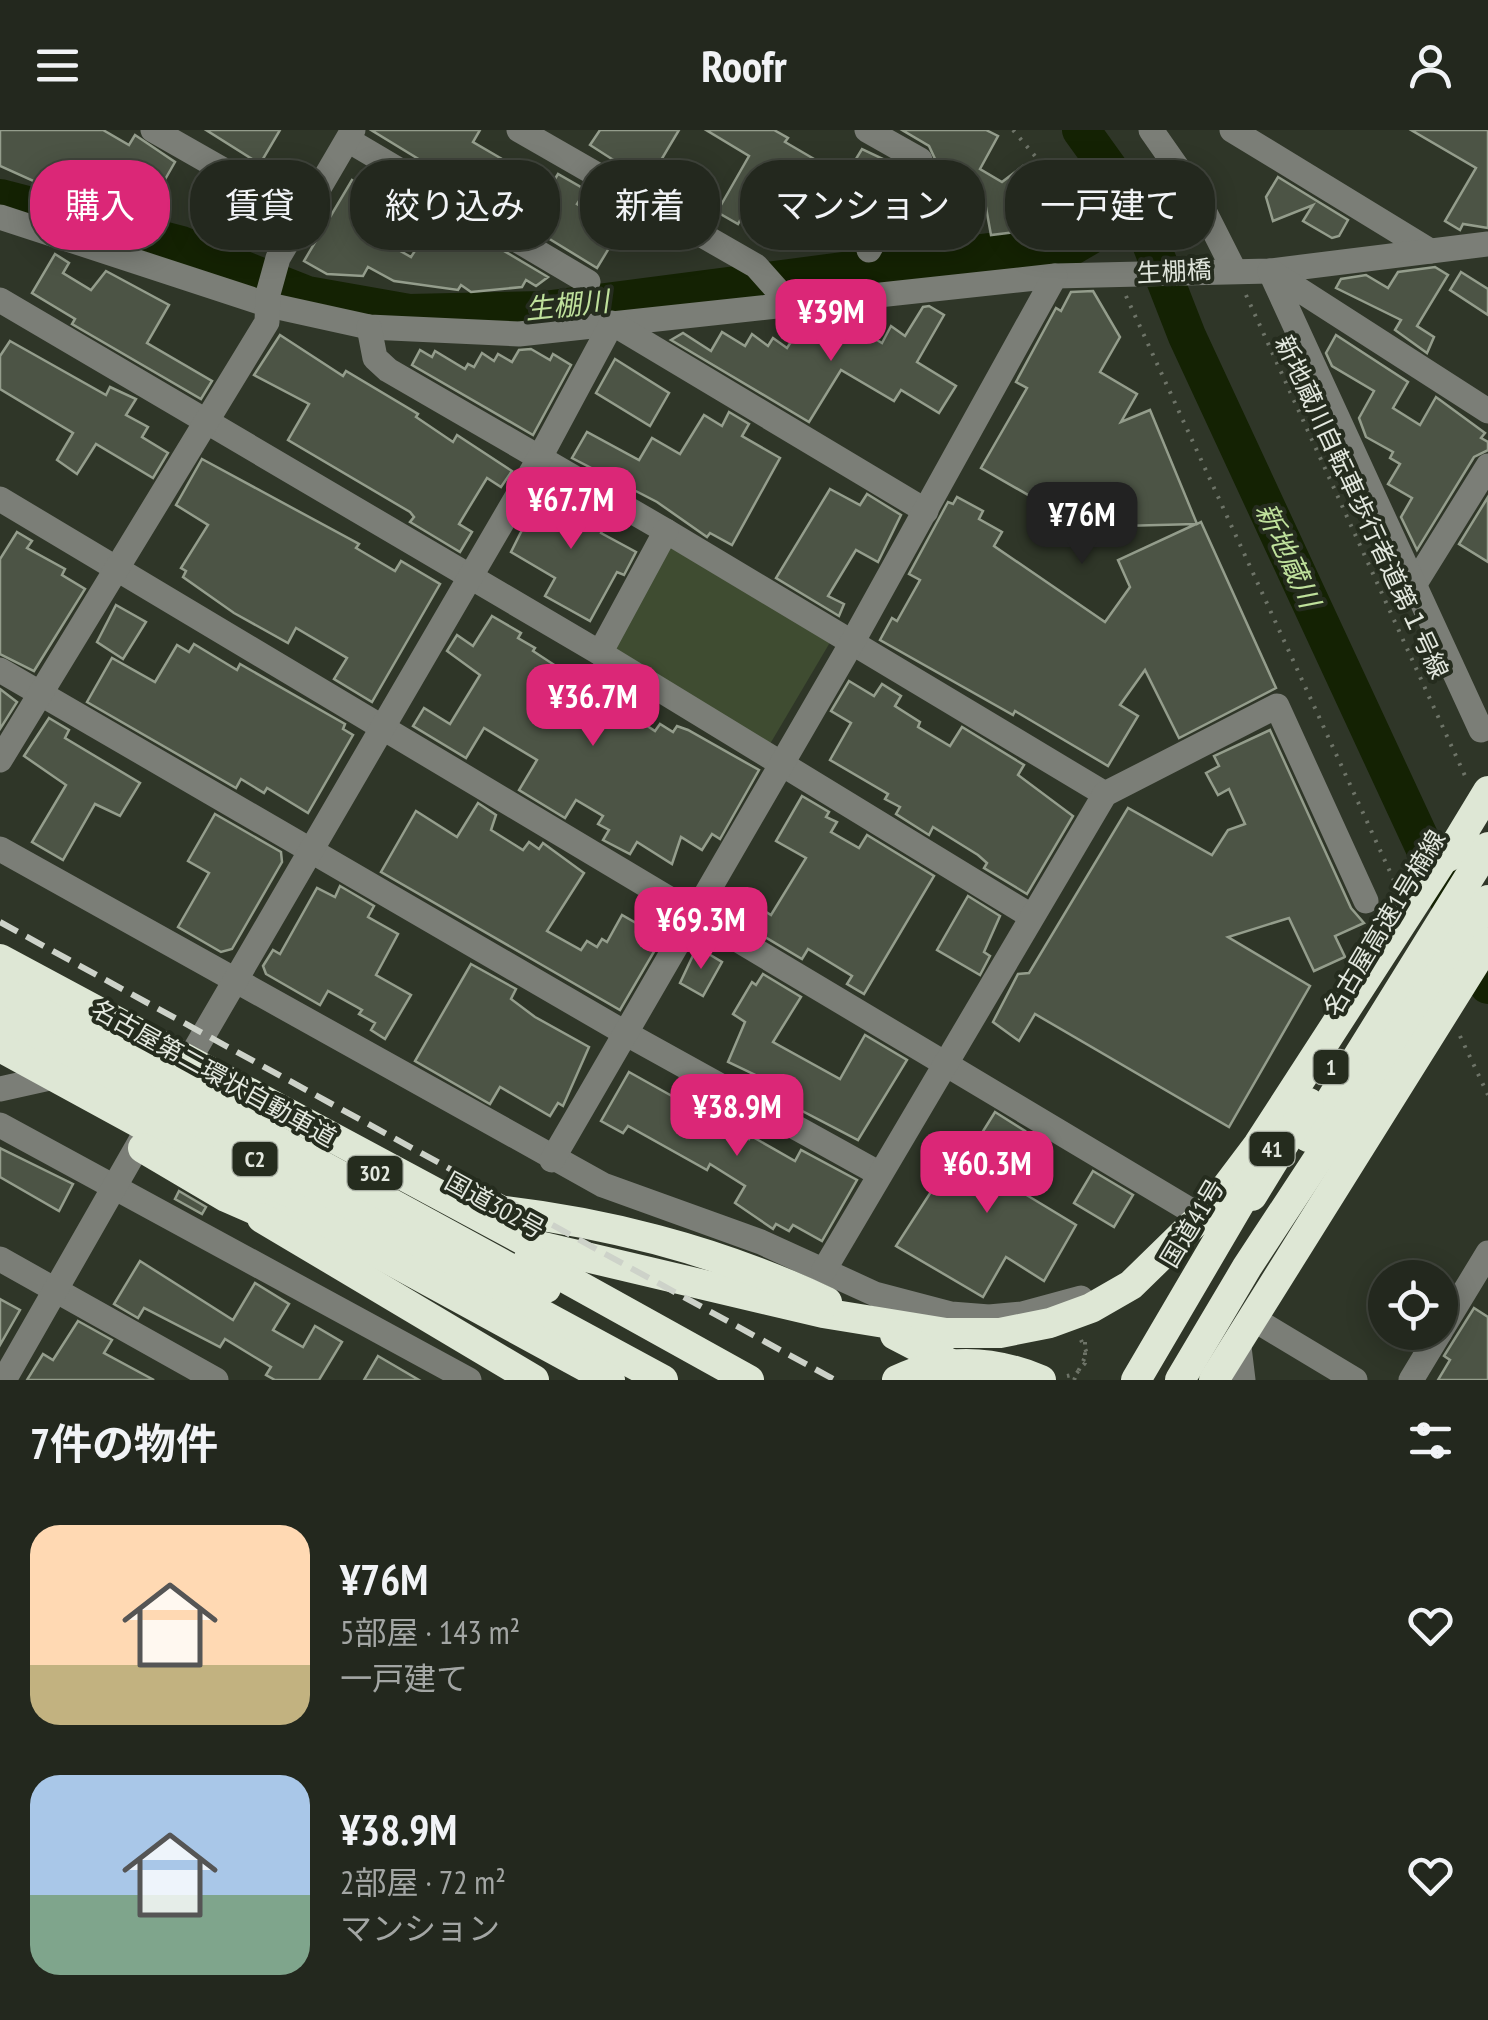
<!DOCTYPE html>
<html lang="ja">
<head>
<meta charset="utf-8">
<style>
	body { margin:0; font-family:"PT Sans Narrow","Noto Sans JP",sans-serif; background:#2f342b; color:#f1f3f6; height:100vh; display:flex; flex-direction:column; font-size:38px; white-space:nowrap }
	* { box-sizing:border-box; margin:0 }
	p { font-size:32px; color:#a3a6a4 }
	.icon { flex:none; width:55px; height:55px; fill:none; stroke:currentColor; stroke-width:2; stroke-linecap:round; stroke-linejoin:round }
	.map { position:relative; height:1250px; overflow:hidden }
	.panel { display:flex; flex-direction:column; background:#23281e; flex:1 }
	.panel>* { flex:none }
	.guide { position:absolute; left:30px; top:30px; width:1430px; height:90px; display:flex; gap:20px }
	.controls { position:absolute; left:1368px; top:1130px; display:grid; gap:20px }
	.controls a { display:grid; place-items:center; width:90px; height:90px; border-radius:50%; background:#23281e; box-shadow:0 5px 25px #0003,0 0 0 2px #40443c; font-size:50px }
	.price { position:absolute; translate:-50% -85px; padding:0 22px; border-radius:20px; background:#db2777; color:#fff; font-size:32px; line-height:65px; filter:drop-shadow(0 2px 5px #0008) }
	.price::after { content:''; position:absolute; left:50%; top:60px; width:30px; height:22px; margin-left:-15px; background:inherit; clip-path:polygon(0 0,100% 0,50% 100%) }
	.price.active { background:#222; color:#fff }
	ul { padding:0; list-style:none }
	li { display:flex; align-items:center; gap:30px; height:250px; padding:0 30px }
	li span { display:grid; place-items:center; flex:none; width:280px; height:200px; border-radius:30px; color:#555 }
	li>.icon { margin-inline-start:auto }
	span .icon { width:120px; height:120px; fill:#fffc; stroke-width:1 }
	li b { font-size:42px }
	h2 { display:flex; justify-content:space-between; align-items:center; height:120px; padding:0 30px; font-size:42px }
	.chip { padding:0 35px; border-radius:40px; background:#23281e; box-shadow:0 5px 25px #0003,0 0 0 2px #40443c; font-size:35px; line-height:90px }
	.chip.active { background:#db2777; color:#fff }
	header { display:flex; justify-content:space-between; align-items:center; height:130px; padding:0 30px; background:#23281e; font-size:45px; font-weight:700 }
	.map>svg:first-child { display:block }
</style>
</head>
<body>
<header><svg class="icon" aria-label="menu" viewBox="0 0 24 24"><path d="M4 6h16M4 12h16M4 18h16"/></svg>Roofr<svg class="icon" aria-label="person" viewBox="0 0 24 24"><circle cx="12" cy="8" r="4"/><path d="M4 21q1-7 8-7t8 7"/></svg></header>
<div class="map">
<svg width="1488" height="1250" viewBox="0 0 1488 1250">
	<rect width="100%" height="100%" fill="#2f3628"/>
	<polygon fill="#3f4c31" points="667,413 832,509 770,614 607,518"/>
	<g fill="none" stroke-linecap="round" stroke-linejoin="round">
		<g stroke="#142203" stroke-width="38">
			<polyline points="1081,0 1137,78 1187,206 1488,855"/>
			<polyline points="0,68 181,115 307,165 409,183 544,180 989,122 1064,121 1137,78"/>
		</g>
	</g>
	<g fill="#4c5445" stroke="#949d8c" stroke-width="2.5">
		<polygon points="0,0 103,0 129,15 135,5 175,32 143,88 112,68 105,78 83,65 80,72 0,36"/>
		<polygon points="206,0 280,0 260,34"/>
		<polygon points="371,0 480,0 473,12 550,57 558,44 586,60 577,74 620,100 597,138"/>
		<polygon points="600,0 679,0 657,37 649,32 640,47 590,15"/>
		<polygon points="706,0 774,0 788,8 785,12 845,47 862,19 898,36 853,117 840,110 835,118 815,105 823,91 761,54 738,94 717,82 749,26"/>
		<polygon points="902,0 986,0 998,6 980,39 1002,52 1023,36 1038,54 1027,63 1033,100 991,105 985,72 965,109 957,104 954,109 932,97 923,113 899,99 936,31 929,16"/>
		<polygon points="1411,0 1488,0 1488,98 1463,94 1460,100 1445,91 1476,38"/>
		<polygon points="1278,47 1348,90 1339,106 1332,108 1303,91 1313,75 1273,91 1266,67"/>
		<polygon points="352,50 384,70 392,55 408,65 381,110 411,127 425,105 432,110 447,87 548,147 536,156 526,150 522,157 471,162 461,155 458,160 394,151 368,137 363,146 327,144 304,131"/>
		<polygon points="220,66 253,79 234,113 202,97"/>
		<polygon points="55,124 69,133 63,143 91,160 106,141 169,175 147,213 212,251 201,269 72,194 75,189 32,163"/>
		<polygon points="1435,137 1448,145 1417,196 1434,207 1427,223 1395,200 1401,190 1336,158 1341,149 1366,145 1388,158 1398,142"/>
		<polygon points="1461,142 1488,159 1488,185 1450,160"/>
		<polygon points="1093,161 1120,207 1100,242 1137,264 1121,292 1150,280 1197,394 1201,392 1276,558 1179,608 1145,540 1120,575 1138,586 1108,636 1015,581 1013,585 880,510 892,488 897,491 920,450 909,444 948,372 953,374 957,367 983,381 979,389 1002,402 994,416 1105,492 1130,457 1118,430 1196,394 1084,397 981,338 1027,258 1016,252 1056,178 1061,181 1071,162"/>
		<polygon points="929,176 944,185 917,232 956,256 939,283 901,260 894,271 841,240 809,292 671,210 683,203 711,221 722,202 745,216 752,204 768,216 773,208 787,218 806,189 815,188 849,208 855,197 882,213 891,196 905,206 923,177"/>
		<polygon points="280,205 343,246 346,241 418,284 416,287 453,312 457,305 512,341 501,357 487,348 459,394 472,402 460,422 410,392 414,387 410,382 288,310 309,274 254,245"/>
		<polygon points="1336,205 1408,252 1393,278 1420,295 1436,267 1485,303 1481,308 1488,312 1488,320 1474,327 1417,420 1401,387 1412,368 1388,354 1400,334 1390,328 1393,322 1366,307 1359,288 1374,261 1332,236 1326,223"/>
		<polygon points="10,211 106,265 110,257 136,269 126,285 148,297 142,307 168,323 153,348 96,314 77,344 57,330 73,303 0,259 0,226"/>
		<polygon points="531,219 550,230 553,224 571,235 533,305 412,235 420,220 432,227 435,221 465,239 468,234 474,237 482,223 494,231 498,224 512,232 519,220"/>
		<polygon points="615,229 669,263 650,296 596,263"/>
		<polygon points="729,282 749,294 742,306 780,328 732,415 710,403 707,407 657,372 572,328 587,302 639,330 652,308 680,324 704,285 722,296"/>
		<polygon points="202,329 359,414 356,418 395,441 401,431 440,454 372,572 334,549 347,528 296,498 288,513 234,483 183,447 186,441 181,438 208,395 176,375"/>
		<polygon points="546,352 587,376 583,382 588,388 604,397 601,403 636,422 624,445 617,442 590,491 545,466 555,448 511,422"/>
		<polygon points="830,359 860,375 867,364 901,385 878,432 856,420 828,466 844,474 839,486 776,448"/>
		<polygon points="1488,367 1488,432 1459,414"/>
		<polygon points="17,402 32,411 27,418 65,439 62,445 85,459 34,541 0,524 0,429"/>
		<polygon points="116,475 146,492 123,529 97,512"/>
		<polygon points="492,486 521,503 518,508 535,518 533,521 655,601 660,594 673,602 677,596 688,600 759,640 720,709 712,704 702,720 681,707 672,734 637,712 630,724 603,710 609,700 598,694 603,686 576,670 565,688 519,660 537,630 484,598 466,628 413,596 424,578 450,594 480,545 447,521 457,505 473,516"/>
		<polygon points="194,514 237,540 240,534 345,594 343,599 353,605 308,683 267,658 264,663 241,649 236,658 87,572 112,528 155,552 177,515 189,522"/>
		<polygon points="849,551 874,566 882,554 901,566 895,576 920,592 918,597 950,616 962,597 1024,635 1018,645 1073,686 1027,764 984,738 987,733 978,725 933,697 929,705 896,684 900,677 885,669 888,664 830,630 851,593 831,581"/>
		<polygon points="0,559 17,572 0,599"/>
		<polygon points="49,588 69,600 65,608 140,653 120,686 95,674 63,730 32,712 66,655 24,626"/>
		<polygon points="1270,600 1351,778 1364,793 1335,806 1345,827 1314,841 1289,788 1228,807 1310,856 1229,997 1035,884 1019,911 993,892 1018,844 1029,843 1128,678 1212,725 1228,700 1245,694 1229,659 1218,665 1206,643 1219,636 1214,626"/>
		<polygon points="802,666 829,682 826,687 837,692 831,702 859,718 867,705 934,746 864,864 847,854 852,846 808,819 802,829 738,791 750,772 771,785 806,728 776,711"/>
		<polygon points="478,673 496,685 491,700 523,720 529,712 539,719 543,713 584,743 547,801 581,820 587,811 597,817 602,809 607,812 622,785 662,808 620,880 381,742 416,681 457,707"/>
		<polygon points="215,684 281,722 282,732 232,819 221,822 178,797 209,743 188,731"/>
		<polygon points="340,756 374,776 368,787 398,804 376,845 411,865 385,909 371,900 375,893 359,884 362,880 328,861 320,875 266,844 263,836 273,820 280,824 317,758 335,767"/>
		<polygon points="968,766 1000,786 984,822 990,826 980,845 937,820"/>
		<polygon points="697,817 722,832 703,866 680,853"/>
		<polygon points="471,834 516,859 511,869 535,887 589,917 563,976 558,973 550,986 500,957 490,974 415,931"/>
		<polygon points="763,844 801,867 773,912 840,949 865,905 907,930 858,1010 764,961 770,952 728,932 745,892 733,884 752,852 756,855"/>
		<polygon points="629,942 749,1009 751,1006 795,1031 801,1020 857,1050 822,1111 793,1095 789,1101 776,1094 773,1099 735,1073 745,1056 710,1034 707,1040 628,996 623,1003 601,991"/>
		<polygon points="995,982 1025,1001 1018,1012 1037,1024 1015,1058 1076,1095 1044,1151 1006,1127 983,1167 896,1116 947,1037 957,1043"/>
		<polygon points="0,1018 73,1054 59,1081 0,1047"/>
		<polygon points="1093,1041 1133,1065 1114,1097 1074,1073"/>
		<polygon points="179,1061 206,1077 202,1084 175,1069"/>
		<polygon points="140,1131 233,1190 255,1153 289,1174 273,1200 303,1217 315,1196 342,1212 319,1250 275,1250 266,1245 271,1237 225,1209 220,1217 144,1178 138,1188 114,1174"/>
		<polygon points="0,1169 20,1180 0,1215"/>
		<polygon points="1474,1178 1488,1187 1488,1250 1438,1250 1450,1230 1444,1226"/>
		<polygon points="78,1191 112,1210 104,1223 154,1250 27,1250 43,1224 53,1230"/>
		<polygon points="378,1226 419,1250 364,1250"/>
	</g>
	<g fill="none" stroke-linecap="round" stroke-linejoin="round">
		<g stroke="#6e7468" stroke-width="4" stroke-dasharray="2.5 8" stroke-linecap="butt">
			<polyline points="1013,0 1073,71 1104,122"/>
			<polyline points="1246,165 1466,648"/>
			<polyline points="1126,166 1397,757"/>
			<polyline points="1460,906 1488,965"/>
			<polyline points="1067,1246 1076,1244 1085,1233 1085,1206"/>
			<polyline points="1074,1250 1087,1223 1081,1210"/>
		</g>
		<g stroke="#7b7e77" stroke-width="25">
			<polyline points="153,0 304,86"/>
			<polyline points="519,0 756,136 788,172"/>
			<polyline points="867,0 920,30 869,120"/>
			<polyline points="1151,0 1195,63 1233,138"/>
			<polyline points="1232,0 1430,121"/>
			<polyline points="348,10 588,152"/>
			<polyline points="0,87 269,175 369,197 519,204 1055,146 1270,141 1488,114"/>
			<polyline points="0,170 600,523 1031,786"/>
			<polyline points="369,197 375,228 388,240 666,401 1105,664"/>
			<polyline points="0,369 1215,1095"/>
			<polyline points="1416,452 1488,336"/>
			<polyline points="600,523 666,401"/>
			<polyline points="0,540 625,903 878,1043"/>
			<polyline points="1481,600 1270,141 1488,281"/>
			<polyline points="0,630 267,192 268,164 278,128 353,0"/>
			<polyline points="0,719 603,1055 761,1112 875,1164 951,1184 989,1187 1022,1184 1081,1168"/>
			<polyline points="179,947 539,329 612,193 926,381"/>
			<polyline points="0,959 54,947"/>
			<polyline points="0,995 469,1250"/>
			<polyline points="552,1030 853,511 1055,146"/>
			<polyline points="0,1129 216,1250"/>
			<polyline points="824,1140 1105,664 1277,576 1366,771"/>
			<polyline points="1252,1188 1355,1250"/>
			<polyline points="1440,1202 1488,1123"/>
			<polyline points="1238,1209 1243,1250"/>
			<polyline points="4,1250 148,998"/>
			<polyline points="1411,1250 1440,1202"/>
		</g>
		<g stroke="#dee7d5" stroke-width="30">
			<polyline points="1448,727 1488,661"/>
			<polyline points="0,829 531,1114 823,1183 946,1203 1000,1203 1050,1193 1091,1178 1131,1155 1212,1076 1258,1015 1445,726 1468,714"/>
			<polyline points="0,860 546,1158"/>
			<polyline points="0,891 663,1250"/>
			<polyline points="0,917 610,1250"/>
			<polyline points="1308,1007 1488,717"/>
			<polyline points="143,1018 226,1067 283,1092"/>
			<polyline points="1252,1066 1309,973"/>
			<path d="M 477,1078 C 597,1089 718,1120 827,1172"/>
			<polyline points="262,1088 534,1250"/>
			<polyline points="529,1128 749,1250"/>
			<polyline points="895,1205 982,1250"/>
			<path d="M 897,1250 C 945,1227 993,1230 1041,1250"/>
			<polyline points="1136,1250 1257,1044"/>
			<polyline points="1180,1250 1247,1137 1488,770"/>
			<polyline points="1214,1250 1488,812"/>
		</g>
		<polyline stroke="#cdd2c9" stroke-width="6" stroke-dasharray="20 10" stroke-linecap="butt" points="0,792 835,1250"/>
	</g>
	<g text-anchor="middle" stroke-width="8" stroke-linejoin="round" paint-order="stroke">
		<g fill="#252c1e" stroke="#aab0a5" stroke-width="2.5">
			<rect x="1313.5" y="920" width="35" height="34" rx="8"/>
			<rect x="1249.5" y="1002" width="45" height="34" rx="8"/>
			<rect x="232.5" y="1012" width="45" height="34" rx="8"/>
			<rect x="347.5" y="1026" width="55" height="34" rx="8"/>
		</g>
		<g font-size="22" font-weight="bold" fill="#e3e8df">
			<text x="1331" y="945">1</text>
			<text x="1272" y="1027">41</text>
			<text x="255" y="1037">C2</text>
			<text x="375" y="1051">302</text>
		</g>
		<g font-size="25" fill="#e3e8df" stroke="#252c1e">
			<text transform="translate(1174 141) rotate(-3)" y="9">生棚橋</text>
			<text transform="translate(1362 377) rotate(65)" y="9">新地蔵川自転車歩行者道第１号線</text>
			<text transform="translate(1384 793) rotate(-59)" y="9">名古屋高速1号楠線</text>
			<text transform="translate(214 943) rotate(29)" y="9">名古屋第二環状自動車道</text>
			<text transform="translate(495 1075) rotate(29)" y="9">国道302号</text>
			<text transform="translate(1192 1093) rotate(-59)" y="9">国道41号</text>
		</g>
		<g font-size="28" font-style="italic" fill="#bfe19c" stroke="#252c1e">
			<text transform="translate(567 175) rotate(-6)" y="10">生棚川</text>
			<text transform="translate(1288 425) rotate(65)" y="10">新地蔵川</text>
		</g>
	</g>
</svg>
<div class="controls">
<a><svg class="icon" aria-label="locate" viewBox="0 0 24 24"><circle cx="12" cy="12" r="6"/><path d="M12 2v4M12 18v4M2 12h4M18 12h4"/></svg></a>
</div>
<b class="price" style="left:831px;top:234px">¥39M</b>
<b class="price" style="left:571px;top:422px">¥67.7M</b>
<b class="price active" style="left:1082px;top:437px">¥76M</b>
<b class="price" style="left:593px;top:619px">¥36.7M</b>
<b class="price" style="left:701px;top:842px">¥69.3M</b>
<b class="price" style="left:737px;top:1029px">¥38.9M</b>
<b class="price" style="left:987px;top:1086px">¥60.3M</b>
<div class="guide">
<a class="chip active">購入</a>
<a class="chip">賃貸</a>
<a class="chip">絞り込み</a>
<a class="chip">新着</a>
<a class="chip">マンション</a>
<a class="chip">一戸建て</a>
</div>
</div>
<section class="panel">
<h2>7件の物件<svg class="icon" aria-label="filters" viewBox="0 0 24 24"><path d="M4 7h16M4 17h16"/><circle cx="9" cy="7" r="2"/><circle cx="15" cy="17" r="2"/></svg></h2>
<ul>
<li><span style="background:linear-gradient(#ffd9b3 70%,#c2b280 0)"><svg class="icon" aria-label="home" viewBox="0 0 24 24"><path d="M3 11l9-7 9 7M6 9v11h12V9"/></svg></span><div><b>¥76M</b><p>5部屋 · 143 m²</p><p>一戸建て</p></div><svg class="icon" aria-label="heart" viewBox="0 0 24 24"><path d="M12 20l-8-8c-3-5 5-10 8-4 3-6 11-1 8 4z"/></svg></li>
<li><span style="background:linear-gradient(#a9c7e8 60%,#7fa58c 0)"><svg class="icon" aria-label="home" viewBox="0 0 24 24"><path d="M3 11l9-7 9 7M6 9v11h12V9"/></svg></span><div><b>¥38.9M</b><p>2部屋 · 72 m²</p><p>マンション</p></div><svg class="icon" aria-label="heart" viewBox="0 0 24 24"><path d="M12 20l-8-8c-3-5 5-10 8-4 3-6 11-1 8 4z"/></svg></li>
</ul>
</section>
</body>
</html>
